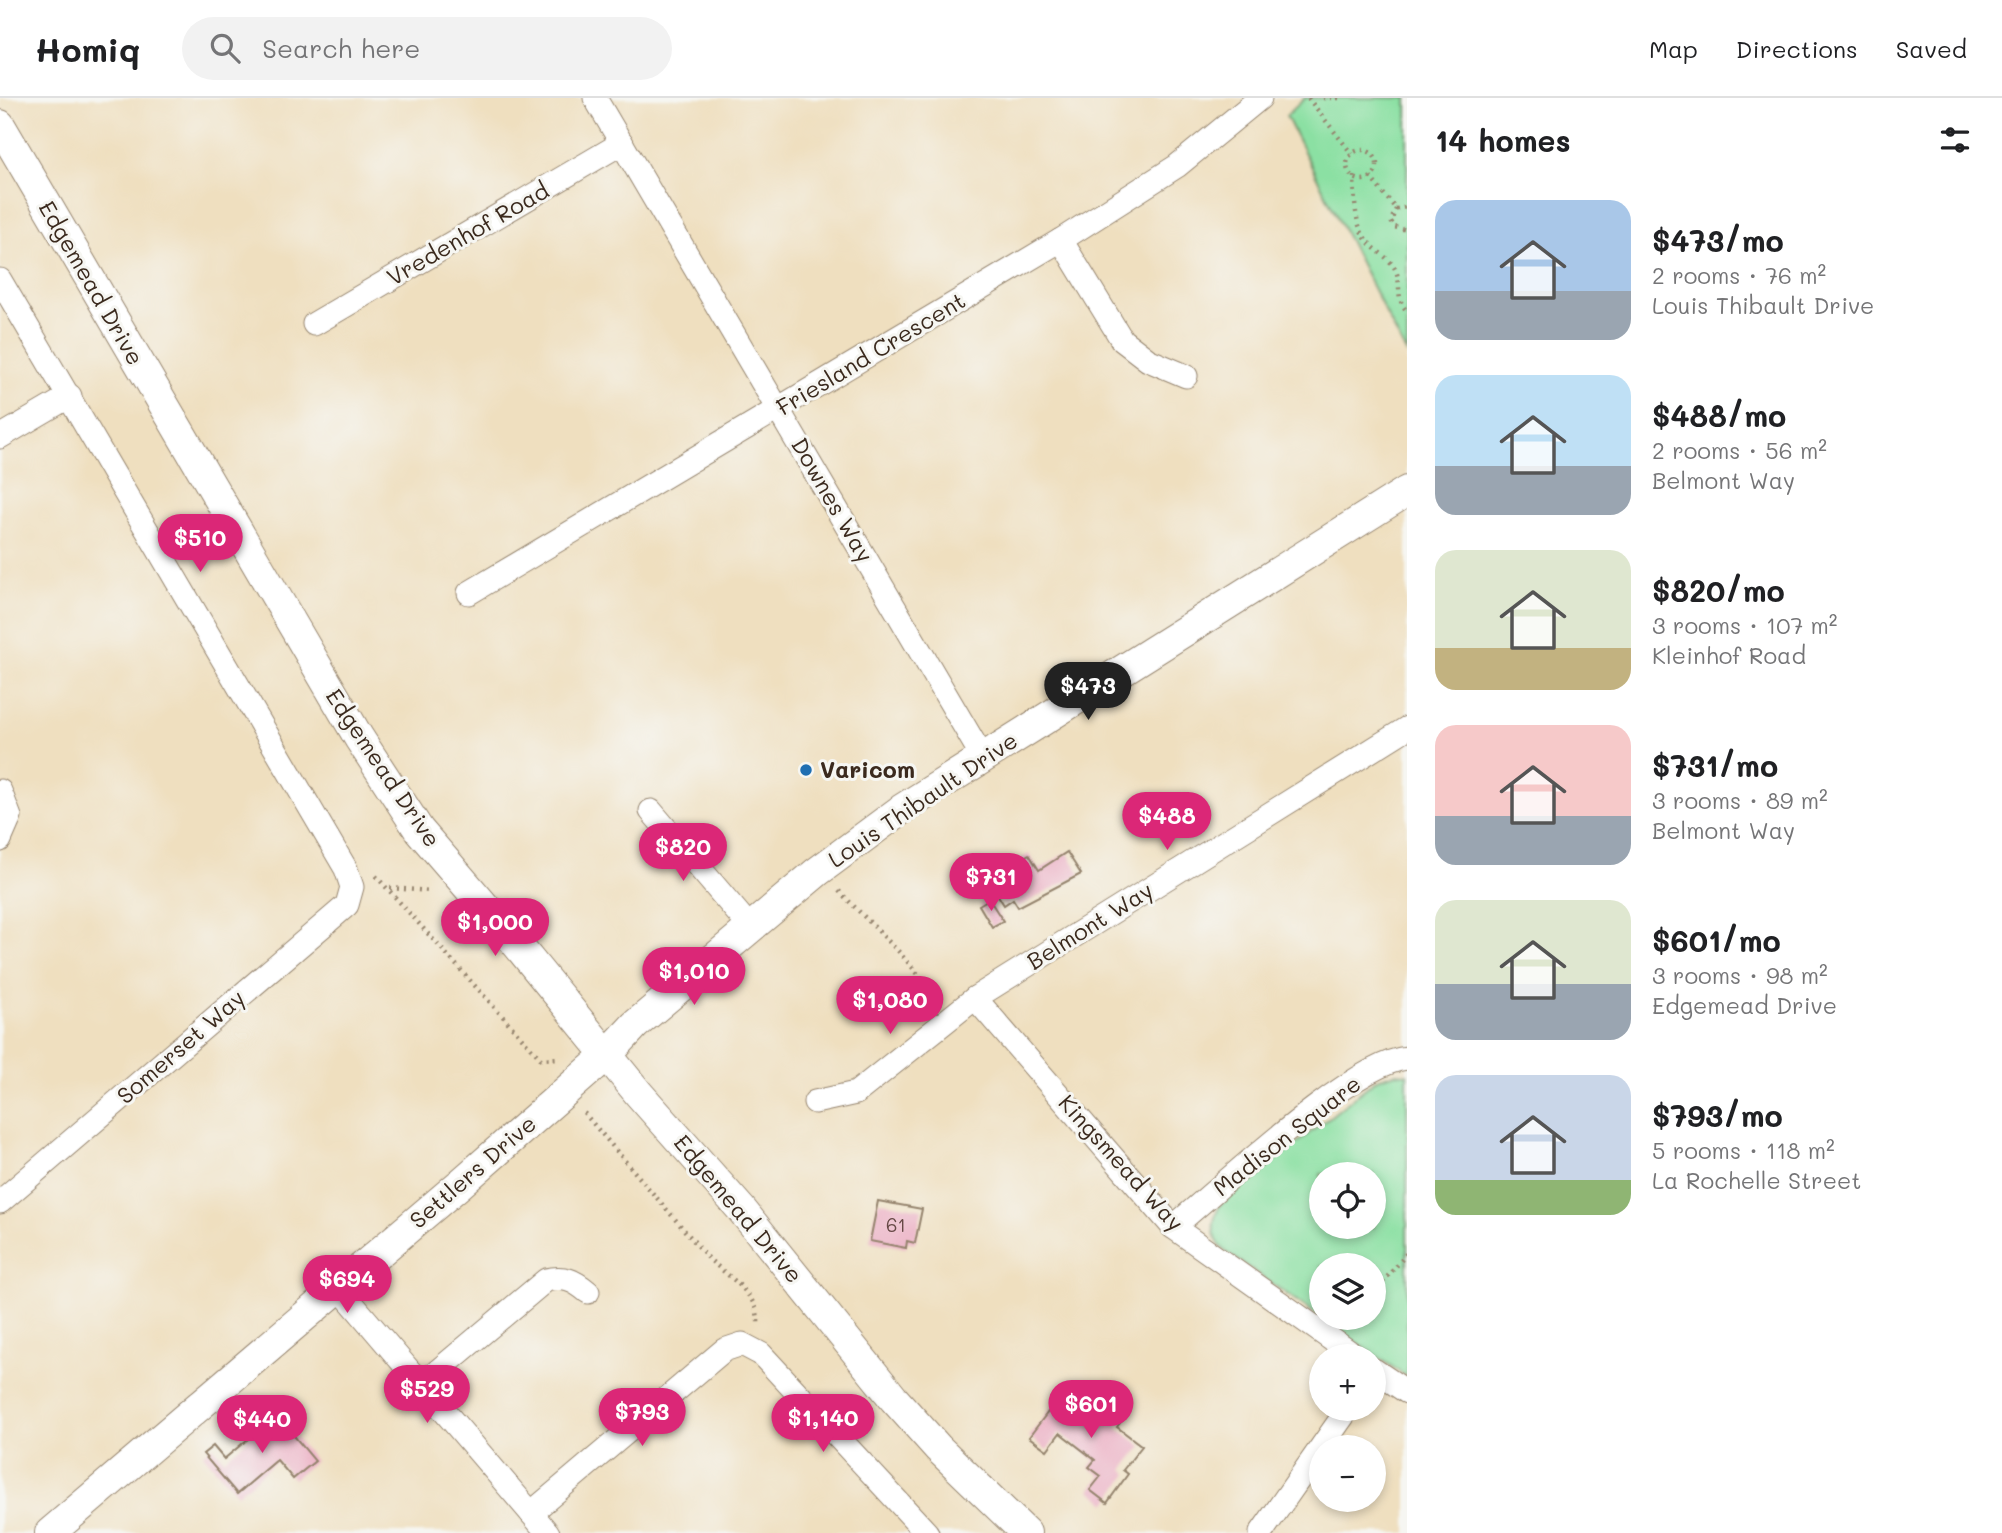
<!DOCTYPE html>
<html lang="en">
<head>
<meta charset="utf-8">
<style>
	body { margin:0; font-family:Mali,sans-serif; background:#f2f2f2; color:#202124; height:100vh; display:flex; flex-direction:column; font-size:26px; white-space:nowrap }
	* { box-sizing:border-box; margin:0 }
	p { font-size:23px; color:#757577 }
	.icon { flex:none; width:38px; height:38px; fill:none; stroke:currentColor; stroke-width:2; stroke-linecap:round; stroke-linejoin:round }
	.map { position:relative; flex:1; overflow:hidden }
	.drawer { display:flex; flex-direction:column; background:#fff; width:595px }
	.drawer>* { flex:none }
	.buttons { position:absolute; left:1309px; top:1064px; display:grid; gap:14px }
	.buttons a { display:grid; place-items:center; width:77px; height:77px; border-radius:50%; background:#fff; box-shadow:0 4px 10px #0003; font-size:35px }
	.price { position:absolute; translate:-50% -60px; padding:0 16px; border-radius:24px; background:#db2777; color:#fff; font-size:23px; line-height:46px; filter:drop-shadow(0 2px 4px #0008) }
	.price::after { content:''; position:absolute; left:50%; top:42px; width:21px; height:16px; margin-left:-10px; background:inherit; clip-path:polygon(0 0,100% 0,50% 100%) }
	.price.active { background:#222; color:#fff }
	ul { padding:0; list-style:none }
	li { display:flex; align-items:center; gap:21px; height:175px; padding:0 28px }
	li span { display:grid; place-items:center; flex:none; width:196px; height:140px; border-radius:21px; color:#555 }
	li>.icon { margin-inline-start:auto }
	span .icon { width:84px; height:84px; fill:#fffc; stroke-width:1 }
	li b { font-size:30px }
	h2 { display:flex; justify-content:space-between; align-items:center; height:84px; padding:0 28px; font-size:30px }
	header { display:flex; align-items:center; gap:42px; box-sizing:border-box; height:98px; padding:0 35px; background:#fff; border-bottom:2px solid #e0e0e0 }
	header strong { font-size:33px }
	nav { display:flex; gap:38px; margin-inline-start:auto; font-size:24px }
	.search { width:490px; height:63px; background:#f2f2f2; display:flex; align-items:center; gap:18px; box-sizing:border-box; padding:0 24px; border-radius:38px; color:#757577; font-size:26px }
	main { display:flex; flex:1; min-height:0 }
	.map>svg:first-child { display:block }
</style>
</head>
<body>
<header>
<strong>Homiq</strong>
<div class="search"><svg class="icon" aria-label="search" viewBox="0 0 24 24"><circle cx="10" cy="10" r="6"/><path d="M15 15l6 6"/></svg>Search here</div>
<nav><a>Map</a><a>Directions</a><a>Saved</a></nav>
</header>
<main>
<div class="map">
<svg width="1407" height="1435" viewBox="0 0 1407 1435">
	<rect width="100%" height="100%" fill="#f6f6f2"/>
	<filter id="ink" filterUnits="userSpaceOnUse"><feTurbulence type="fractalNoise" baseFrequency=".0143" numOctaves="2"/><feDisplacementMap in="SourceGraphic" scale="14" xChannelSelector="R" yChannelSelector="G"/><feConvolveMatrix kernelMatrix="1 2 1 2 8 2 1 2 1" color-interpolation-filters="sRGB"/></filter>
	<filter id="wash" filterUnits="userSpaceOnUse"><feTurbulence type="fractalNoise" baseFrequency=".00686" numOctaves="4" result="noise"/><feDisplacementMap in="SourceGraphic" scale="28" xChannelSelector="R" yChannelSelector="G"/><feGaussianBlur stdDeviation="1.57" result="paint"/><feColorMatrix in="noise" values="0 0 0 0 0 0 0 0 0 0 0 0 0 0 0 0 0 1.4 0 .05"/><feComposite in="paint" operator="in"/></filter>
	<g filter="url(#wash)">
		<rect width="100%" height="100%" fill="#efdfbf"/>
		<g fill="#8be0a3" stroke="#638560" stroke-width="2" fill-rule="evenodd">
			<polygon points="1305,0 1407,0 1407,257 1286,18"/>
			<path d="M 1396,975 L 1407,976 L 1407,1279 L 1226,1154 C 1211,1140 1210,1124 1221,1106 L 1377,981 ZM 1321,1076 L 1374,1076 L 1374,1129 L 1321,1129 ZM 1321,1167 L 1374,1167 L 1374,1220 L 1321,1220 Z"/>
		</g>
		<g id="blocks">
			<g fill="#eaa6be">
				<polygon points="1067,754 1081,776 1018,809 1013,801 1004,807 988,781 1029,756 1039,772"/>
				<polygon points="989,801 1003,823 992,829 979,807"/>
				<polygon points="878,1103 922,1111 915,1145 907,1143 906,1150 870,1143"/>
				<polygon points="1064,1293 1100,1319 1109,1306 1125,1318 1117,1329 1142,1348 1123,1372 1128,1376 1107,1405 1090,1392 1101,1378 1089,1369 1095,1362 1060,1335 1047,1352 1029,1339"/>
				<polygon points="275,1315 315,1363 293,1381 277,1362 237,1396 203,1356 213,1348 224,1361 248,1341 246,1339 254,1332 257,1337 264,1331 260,1328"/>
			</g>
		</g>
	</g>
	<g filter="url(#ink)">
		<use href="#blocks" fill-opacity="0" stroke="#95846e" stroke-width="2"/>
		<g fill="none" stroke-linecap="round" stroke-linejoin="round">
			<defs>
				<g id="minor">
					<polyline points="595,0 983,660"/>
					<polyline points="1061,142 1122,242 1148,262 1186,278"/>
					<polyline points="0,182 346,771 352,789 347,807 0,1104"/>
					<polyline points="314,226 622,45"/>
					<polyline points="0,339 70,298"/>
					<polyline points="469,495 1061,142 1177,68 1260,0"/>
					<polyline points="0,693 10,719 0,742"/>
					<polyline points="651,713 749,828"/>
					<polyline points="975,900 1173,1129 1355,1258"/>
					<polyline points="815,1004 856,995 975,900 1407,630"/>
					<path d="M 1173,1129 C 1222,1089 1351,965 1407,960"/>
					<polyline points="339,1190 548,1435"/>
					<polyline points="1374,1272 1407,1294"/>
					<path d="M 421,1287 L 546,1182 C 564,1178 574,1182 588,1194"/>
					<polyline points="531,1415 724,1252 742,1246 761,1256 927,1435"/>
					<polyline points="1261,1435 1348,1311"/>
				</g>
				<g id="tertiary">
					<polyline points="0,27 359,640 419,732 506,833 639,996 741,1111 894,1301 938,1350 1026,1435"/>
					<polyline points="50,1435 460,1086 607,957 635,927 817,774 902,711 1407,393"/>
				</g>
			</defs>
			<use href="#minor" stroke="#95846e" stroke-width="25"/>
			<use href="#tertiary" stroke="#95846e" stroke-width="32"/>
			<g stroke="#95846e" stroke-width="4.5" stroke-dasharray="2 5" stroke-linecap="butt">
				<polyline points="1308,0 1352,56"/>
				<polyline points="1323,0 1343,0"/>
				<circle cx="1362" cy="67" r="15"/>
				<path d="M 1354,78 C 1355,100 1353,129 1370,146 C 1379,155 1391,161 1396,173 C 1402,188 1395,201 1407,213"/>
				<polyline points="1370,79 1396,111"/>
				<polyline points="1396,111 1391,123 1394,129 1407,132"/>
				<polyline points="1396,111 1407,109"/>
				<polyline points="376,778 541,961 558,960"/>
				<polyline points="390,790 431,793"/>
				<polyline points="839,793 899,854 938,899"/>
				<path d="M 584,1015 L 710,1162 C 729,1179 760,1197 758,1227"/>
				<polyline points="1374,1195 1407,1155"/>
			</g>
			<use href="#minor" stroke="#fff" stroke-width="23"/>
			<use href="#tertiary" stroke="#fff" stroke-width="30"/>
		</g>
	</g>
	<circle fill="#1f6fb2" stroke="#f6f6f2" stroke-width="2.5" cx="806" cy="672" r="7"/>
	<g text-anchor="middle" stroke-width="6" stroke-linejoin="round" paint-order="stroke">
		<g font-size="19" fill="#674946">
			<text x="896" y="1134">61</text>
		</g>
		<g font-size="23" fill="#3b2a1e" stroke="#f6f6f2">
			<text transform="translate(468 136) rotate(-30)" y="8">Vredenhof Road</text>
			<text transform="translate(91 185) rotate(60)" y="8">Edgemead Drive</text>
			<text transform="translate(871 256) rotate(-31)" y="8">Friesland Crescent</text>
			<text transform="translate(832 402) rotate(60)" y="8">Downes Way</text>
			<text transform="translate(383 670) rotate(56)" y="8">Edgemead Drive</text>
			<text transform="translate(923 702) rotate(-34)" y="8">Louis Thibault Drive</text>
			<text transform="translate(1090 828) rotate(-32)" y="8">Belmont Way</text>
			<text transform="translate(181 949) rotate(-41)" y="8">Somerset Way</text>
			<text transform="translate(1287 1038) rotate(-38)" y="8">Madison Square</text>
			<text transform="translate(1121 1065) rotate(48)" y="8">Kingsmead Way</text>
			<text transform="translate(473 1074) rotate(-41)" y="8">Settlers Drive</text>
			<text transform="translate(738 1111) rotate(50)" y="8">Edgemead Drive</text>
		</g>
		<g font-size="23" font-weight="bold" fill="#3b2a1e" stroke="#f6f6f2" text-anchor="start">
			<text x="820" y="680">Varicom</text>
		</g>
	</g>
</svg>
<div class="buttons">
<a><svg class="icon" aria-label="locate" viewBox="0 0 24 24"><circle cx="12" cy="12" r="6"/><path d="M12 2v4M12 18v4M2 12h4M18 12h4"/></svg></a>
<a><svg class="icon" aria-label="layers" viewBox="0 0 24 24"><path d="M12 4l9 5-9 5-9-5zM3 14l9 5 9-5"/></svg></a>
<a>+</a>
<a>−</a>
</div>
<b class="price" style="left:200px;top:476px">$510</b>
<b class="price active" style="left:1088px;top:624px">$473</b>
<b class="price" style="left:1167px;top:754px">$488</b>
<b class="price" style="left:683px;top:785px">$820</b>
<b class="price" style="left:991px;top:815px">$731</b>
<b class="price" style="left:495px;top:860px">$1,000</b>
<b class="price" style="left:694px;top:909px">$1,010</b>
<b class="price" style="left:890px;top:938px">$1,080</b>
<b class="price" style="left:347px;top:1217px">$694</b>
<b class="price" style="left:427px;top:1327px">$529</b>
<b class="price" style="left:1091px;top:1342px">$601</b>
<b class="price" style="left:642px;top:1350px">$793</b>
<b class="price" style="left:823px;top:1356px">$1,140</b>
<b class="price" style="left:262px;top:1357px">$440</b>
</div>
<section class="drawer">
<h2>14 homes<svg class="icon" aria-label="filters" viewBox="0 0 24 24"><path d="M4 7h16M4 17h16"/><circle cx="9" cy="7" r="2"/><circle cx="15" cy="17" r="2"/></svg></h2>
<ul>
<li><span style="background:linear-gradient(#a9c7e8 65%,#9aa5b1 0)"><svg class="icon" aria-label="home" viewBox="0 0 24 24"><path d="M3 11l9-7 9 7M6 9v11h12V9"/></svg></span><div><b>$473/mo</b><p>2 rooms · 76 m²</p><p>Louis Thibault Drive</p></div></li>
<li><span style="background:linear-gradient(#bfe0f5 65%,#9aa5b1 0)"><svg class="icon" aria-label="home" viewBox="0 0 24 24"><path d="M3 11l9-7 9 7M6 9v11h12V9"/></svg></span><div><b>$488/mo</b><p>2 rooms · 56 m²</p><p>Belmont Way</p></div></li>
<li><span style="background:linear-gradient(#dfe7d0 70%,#c2b280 0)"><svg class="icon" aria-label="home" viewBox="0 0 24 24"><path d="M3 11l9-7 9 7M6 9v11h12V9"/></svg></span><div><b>$820/mo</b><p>3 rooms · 107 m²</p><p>Kleinhof Road</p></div></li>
<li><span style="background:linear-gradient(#f6c9c9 65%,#9aa5b1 0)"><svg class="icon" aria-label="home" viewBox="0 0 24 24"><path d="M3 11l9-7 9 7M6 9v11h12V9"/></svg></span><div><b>$731/mo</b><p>3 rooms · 89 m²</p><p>Belmont Way</p></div></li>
<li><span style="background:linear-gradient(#dfe7d0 60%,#9aa5b1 0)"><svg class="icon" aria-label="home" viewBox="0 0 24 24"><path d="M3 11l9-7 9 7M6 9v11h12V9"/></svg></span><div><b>$601/mo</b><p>3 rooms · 98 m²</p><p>Edgemead Drive</p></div></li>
<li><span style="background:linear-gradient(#c9d6e8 75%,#8fb573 0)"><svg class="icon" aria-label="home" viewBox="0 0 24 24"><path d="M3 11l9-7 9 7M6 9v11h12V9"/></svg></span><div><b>$793/mo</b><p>5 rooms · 118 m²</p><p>La Rochelle Street</p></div></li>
</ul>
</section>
</main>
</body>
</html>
